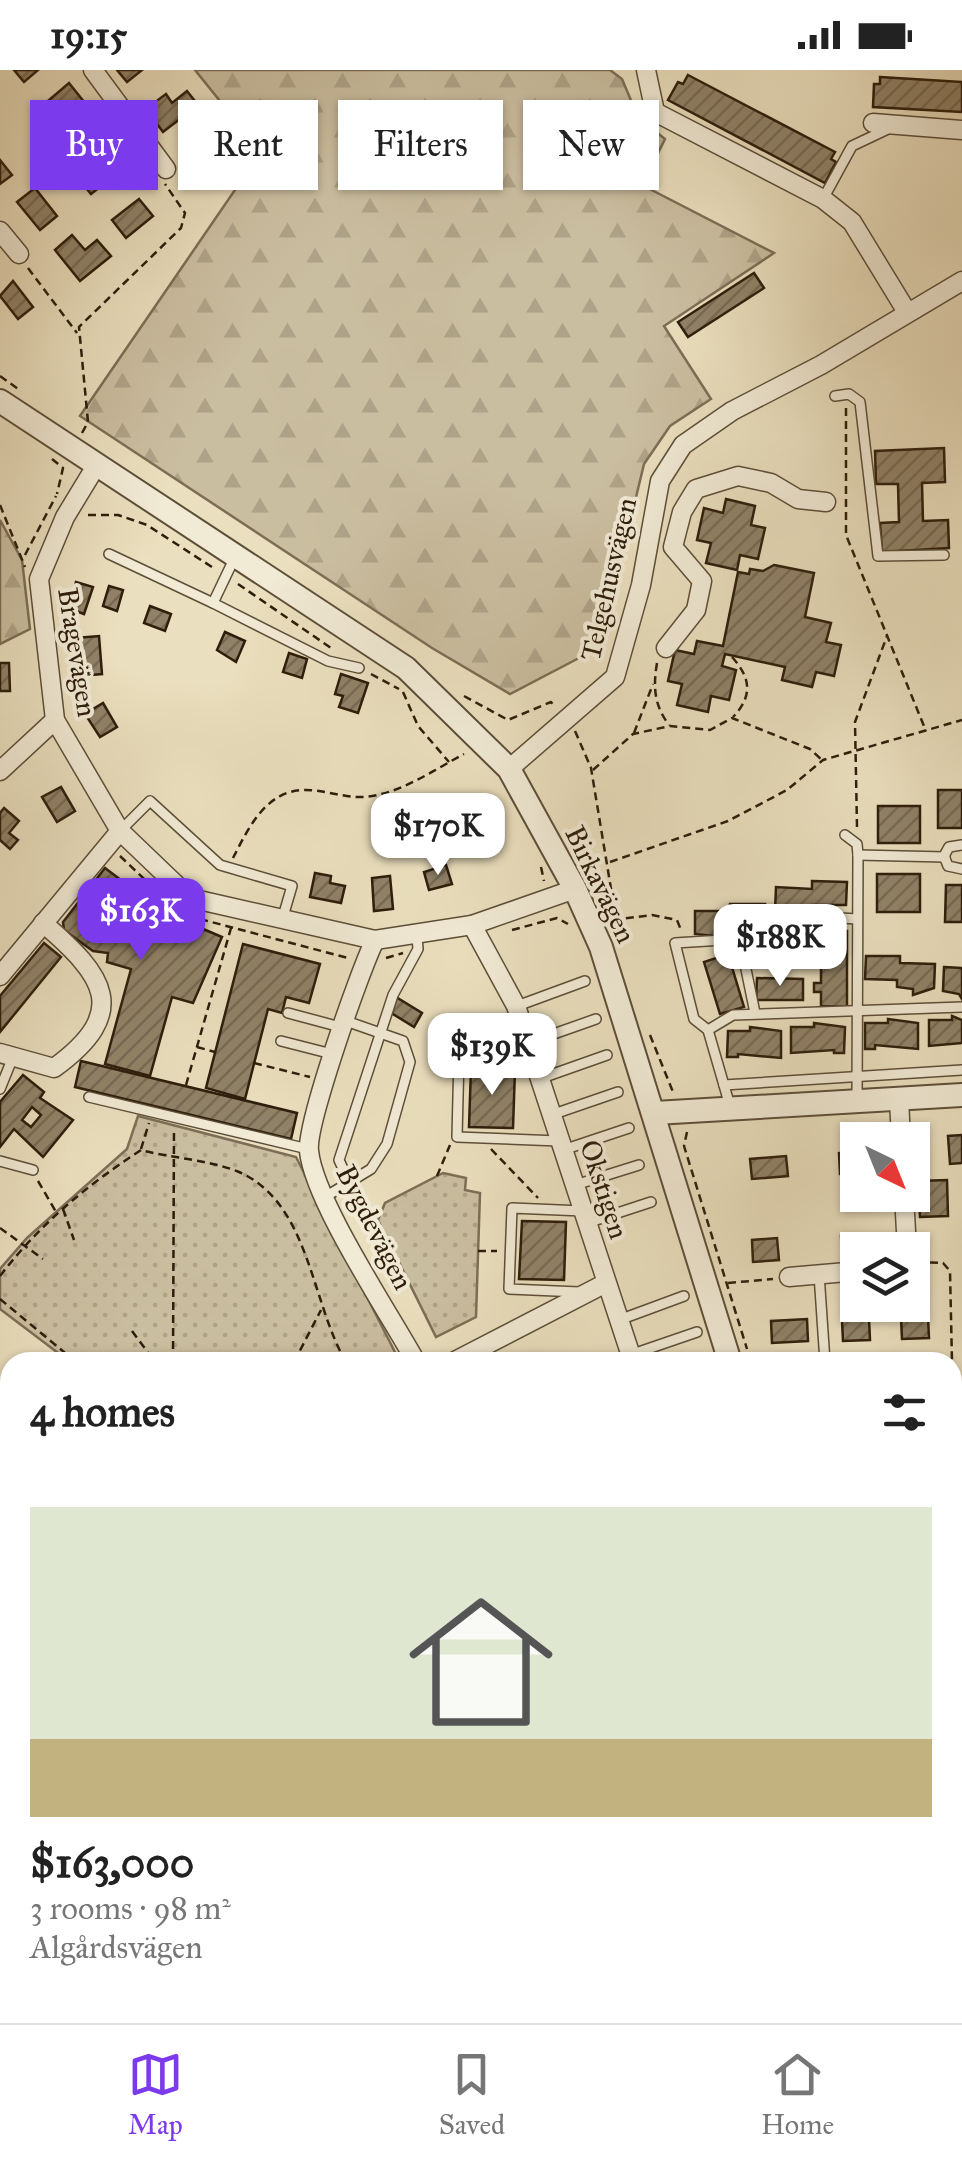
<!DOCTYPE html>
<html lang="en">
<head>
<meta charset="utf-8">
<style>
	body { margin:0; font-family:"IM FELL Great Primer",serif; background:#f2f2f2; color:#222; height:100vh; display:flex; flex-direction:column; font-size:38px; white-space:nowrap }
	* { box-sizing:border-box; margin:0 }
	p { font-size:32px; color:#767676 }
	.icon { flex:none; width:55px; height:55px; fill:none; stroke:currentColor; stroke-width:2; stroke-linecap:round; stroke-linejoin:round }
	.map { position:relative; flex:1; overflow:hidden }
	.side { position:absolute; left:0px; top:1282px; width:962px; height:672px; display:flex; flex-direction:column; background:#fff; border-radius:30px 30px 0 0; box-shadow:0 2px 8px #0004 }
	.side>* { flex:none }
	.top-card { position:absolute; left:30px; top:30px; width:902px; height:90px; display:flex; gap:20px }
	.needle { width:65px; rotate:137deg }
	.tools { position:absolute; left:840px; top:1052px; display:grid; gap:20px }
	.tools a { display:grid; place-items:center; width:90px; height:90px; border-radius:0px; background:#fff; box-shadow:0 2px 8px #0004; font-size:50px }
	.price { position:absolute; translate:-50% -85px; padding:0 22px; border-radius:20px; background:#fff; color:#222; font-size:32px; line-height:65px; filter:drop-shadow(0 2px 5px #0008) }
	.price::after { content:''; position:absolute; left:50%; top:60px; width:30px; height:22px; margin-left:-15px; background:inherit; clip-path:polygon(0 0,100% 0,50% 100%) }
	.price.active { background:#7c3aed; color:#fff }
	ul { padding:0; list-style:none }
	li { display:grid; align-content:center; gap:20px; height:530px; padding:0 30px }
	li+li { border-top:2px solid #e0e0e0 }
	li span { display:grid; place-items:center; height:310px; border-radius:0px; color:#555 }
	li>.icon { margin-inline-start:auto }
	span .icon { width:180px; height:180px; fill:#fffc; stroke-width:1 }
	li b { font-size:42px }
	h2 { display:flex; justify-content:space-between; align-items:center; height:120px; padding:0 30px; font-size:42px }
	.chip { padding:0 35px; border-radius:0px; background:#fff; box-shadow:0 2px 8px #0004; font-size:35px; line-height:90px }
	.chip.active { background:#7c3aed; color:#fff }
	.status { display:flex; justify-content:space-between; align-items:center; height:70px; padding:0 50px; background:#fff; direction:ltr }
	.status svg { height:28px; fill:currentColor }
	.dock { display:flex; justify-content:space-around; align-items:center; height:140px; border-top:2px solid #e0e0e0; background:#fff; font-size:28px; color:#767676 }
	.dock a { display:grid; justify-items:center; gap:5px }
	.dock .active { color:#7c3aed }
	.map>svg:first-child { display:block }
</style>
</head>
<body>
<div class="status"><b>19:15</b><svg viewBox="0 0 49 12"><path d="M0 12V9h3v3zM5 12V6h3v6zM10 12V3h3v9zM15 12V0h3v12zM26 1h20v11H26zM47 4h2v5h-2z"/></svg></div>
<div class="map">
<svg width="962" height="1953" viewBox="0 0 962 1953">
	<defs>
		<pattern id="green-dots" width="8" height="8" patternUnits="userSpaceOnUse" patternTransform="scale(2.5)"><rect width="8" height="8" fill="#cabea0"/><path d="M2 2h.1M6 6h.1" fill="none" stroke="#aea388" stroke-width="1.8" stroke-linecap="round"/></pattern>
		<pattern id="forest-firs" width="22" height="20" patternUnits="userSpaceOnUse" patternTransform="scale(2.5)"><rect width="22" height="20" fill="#cabea0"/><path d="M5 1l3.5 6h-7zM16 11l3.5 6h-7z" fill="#aea388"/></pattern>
		<pattern id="building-hatch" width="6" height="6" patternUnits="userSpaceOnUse" patternTransform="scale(2.5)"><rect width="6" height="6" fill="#908268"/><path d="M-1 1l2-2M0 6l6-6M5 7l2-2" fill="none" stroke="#766a54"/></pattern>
	</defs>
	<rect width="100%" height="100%" fill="#eadfbe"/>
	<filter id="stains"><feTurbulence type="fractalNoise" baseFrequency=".002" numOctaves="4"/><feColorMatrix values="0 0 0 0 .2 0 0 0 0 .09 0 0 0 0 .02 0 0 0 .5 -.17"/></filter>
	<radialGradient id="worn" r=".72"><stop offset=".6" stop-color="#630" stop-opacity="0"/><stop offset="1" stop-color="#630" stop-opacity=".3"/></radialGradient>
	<g fill="url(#green-dots)" stroke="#7c6e56" stroke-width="2.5">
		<polygon points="138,1046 296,1087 400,1292 70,1292 0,1239 0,1199 27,1168 127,1079"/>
		<polygon points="443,1103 466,1108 465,1120 480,1123 476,1247 436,1267 378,1150 385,1133"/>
	</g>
	<g fill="url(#forest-firs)" stroke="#7c6e56" stroke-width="2.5">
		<polygon points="195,0 610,0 622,9 638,47 665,69 642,115 774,183 664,256 711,329 670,356 644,394 600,577 510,624 432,578 80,346 261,82"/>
		<polygon points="0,450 22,490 30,559 0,574"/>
	</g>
	<polygon fill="#cabea0" stroke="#7c6e56" stroke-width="2.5" points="10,1783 10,1945 67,1945 68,1953 0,1953 0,1784"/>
	<g fill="url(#building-hatch)" stroke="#2e1d0b" stroke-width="2.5" fill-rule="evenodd">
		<polygon points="14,0 38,0 24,12"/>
		<polygon points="117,0 142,0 127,12"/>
		<polygon points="688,5 835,82 831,89 836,92 825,113 668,30 678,12 683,14"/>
		<polygon points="880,7 962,12 962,42 873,37 874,14 880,14"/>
		<polygon points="69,13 85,33 64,50 48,31"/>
		<polygon points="187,21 198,35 163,62 146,39 166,24 172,33"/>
		<polygon points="199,72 218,95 202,109 182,85"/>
		<polygon points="105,84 119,102 91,124 77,107"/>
		<polygon points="0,90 12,105 0,114"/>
		<polygon points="35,118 57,146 40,160 17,132"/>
		<polygon points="139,129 153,146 126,168 112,150"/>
		<polygon points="72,165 85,180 97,170 111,186 80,211 55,180"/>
		<polygon points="754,203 764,218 688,267 678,252"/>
		<polygon points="13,211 33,237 18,249 0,226"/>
		<polygon points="944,378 945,412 922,413 923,451 948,450 949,478 882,482 880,453 899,452 898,414 876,414 875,381"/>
		<polygon points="726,429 755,436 751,455 765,458 758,489 740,485 737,500 706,493 711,473 697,470 704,438 723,443"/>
		<polygon points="774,495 814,503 805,547 831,553 826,572 841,575 834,606 816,602 812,617 782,610 785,597 725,584 722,596 736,600 729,630 711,626 708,642 677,635 682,614 668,611 675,580 694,584 697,571 723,576 738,502 749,504 750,499 763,501"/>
		<polygon points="76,512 93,517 84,544 68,538"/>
		<polygon points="109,516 123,520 117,541 103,536"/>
		<polygon points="150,536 171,544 165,561 144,553"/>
		<polygon points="225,562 245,571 236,592 217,580"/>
		<polygon points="99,566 102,604 80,606 76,568"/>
		<polygon points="289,583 307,589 302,608 283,602"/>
		<polygon points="0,593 9,593 10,621 0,621"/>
		<polygon points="341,604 368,613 358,643 339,637 343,626 335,624"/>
		<polygon points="103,633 117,657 100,667 85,644"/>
		<polygon points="61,717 75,741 57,752 42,727"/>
		<rect x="938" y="720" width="24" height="38"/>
		<rect x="878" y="736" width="42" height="37"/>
		<polygon points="4,738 19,751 9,763 18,770 10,779 0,770 0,743"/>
		<polygon points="446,795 452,814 429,820 424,802"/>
		<polygon points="105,798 187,860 189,853 222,867 193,933 172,927 150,1006 105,994 131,899 107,892 108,883 93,881 64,860 63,852"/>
		<polygon points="315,803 331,806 330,813 345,816 341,833 310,827"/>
		<rect x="877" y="804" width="43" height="38"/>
		<polygon points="390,806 393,839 374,841 372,808"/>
		<polygon points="812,811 847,812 846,835 812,835 812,842 799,844 798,849 775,841 776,817 812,819"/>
		<polygon points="946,815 962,815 962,852 945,852"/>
		<polygon points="730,834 765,834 765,858 752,861 752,865 737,858 723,862 723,867 695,864 695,841 730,841"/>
		<polygon points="821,861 847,861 847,937 821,936 821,922 814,922 814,913 821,913"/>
		<polygon points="776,867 803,867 802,884 775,883"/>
		<polygon points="44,873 61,887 0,962 0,926"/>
		<polygon points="243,874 320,894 309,933 286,927 282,943 268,939 245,1029 206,1018"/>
		<polygon points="728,884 744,937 720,944 704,892"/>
		<polygon points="866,886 900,886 900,893 935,894 934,918 913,925 913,919 897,917 897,910 865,909"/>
		<polygon points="944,897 962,898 962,929 959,924 943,921"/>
		<polygon points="757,908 803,909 803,930 756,930"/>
		<polygon points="396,927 422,943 414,957 388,941"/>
		<polygon points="952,946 962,950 962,973 929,976 929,950 952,950"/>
		<polygon points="888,949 918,953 918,979 875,975 875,979 865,979 865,953 888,953"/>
		<polygon points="814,953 845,957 844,983 834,983 834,980 791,983 791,957 814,957"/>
		<polygon points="750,957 781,961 781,988 738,984 738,987 727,987 728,961 750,961"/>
		<polygon points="81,991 297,1043 291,1069 75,1017"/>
		<polygon points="471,998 515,1000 513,1058 469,1057"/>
		<path d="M 23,1005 L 44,1022 L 40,1028 L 73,1050 L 43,1087 L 14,1059 L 0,1077 L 0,1032 ZM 32,1037 L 41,1045 L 31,1057 L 22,1050 Z"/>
		<polygon points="962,1065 962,1093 950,1094 948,1066"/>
		<polygon points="858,1081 858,1103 840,1104 839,1083"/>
		<polygon points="786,1086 788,1106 752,1109 750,1089"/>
		<polygon points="947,1110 948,1146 920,1147 918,1111"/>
		<polygon points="522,1151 566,1152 564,1210 519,1209"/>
		<polygon points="865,1164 866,1180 842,1185 841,1166"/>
		<polygon points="777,1168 779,1190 753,1192 752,1170"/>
		<polygon points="928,1247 929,1268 902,1269 901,1248"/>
		<polygon points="807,1249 808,1271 772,1273 771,1251"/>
		<polygon points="869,1249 870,1270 843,1271 842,1250"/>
		<polygon points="10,1344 10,1378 4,1380 0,1349"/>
		<polygon points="952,1379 962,1384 952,1406"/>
		<polygon points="957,1562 960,1580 952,1582 952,1563"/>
		<rect x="0" y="1570" width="10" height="84"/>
		<polygon points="962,1586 962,1604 952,1606 952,1587"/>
		<polygon points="952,1868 962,1872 962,1893 952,1889"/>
		<polygon points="955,1898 962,1901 962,1912 954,1932"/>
		<polygon points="421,1945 468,1945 469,1953 395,1953 422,1950"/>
		<rect x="876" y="1945" width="26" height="8"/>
	</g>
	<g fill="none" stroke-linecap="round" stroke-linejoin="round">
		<defs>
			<g id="service">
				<polyline points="823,129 852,76 890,58"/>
				<polyline points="835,326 849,324 860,332 878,486 944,485"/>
				<polyline points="109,484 213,533"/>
				<polyline points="234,489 213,533 328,591 359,598"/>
				<polyline points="121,760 150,731 220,795 292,816 282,850"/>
				<polyline points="845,765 857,774 858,785 857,1029"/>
				<polyline points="962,775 949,777 944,786 948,796 962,799"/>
				<polyline points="858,785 945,787"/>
				<polyline points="741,875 755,943"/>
				<polyline points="517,936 585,911"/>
				<polyline points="288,943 344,958"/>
				<polyline points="708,960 694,949 675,873 723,870 741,875 824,847 857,849"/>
				<polyline points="281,971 332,984"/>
				<polyline points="528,973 596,949"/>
				<polyline points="533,989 459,986 457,1067 559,1071"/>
				<polyline points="539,1009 607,985"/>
				<polyline points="724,1015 962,1000"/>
				<polyline points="0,1019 13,987"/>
				<polyline points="89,1027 308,1079"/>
				<polyline points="730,1036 708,960 733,945 962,937"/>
				<polyline points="551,1045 618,1022"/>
				<polyline points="563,1080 629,1058"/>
				<polyline points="0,1091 33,1100"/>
				<polyline points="349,1112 339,1090 393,925 418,879 417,866"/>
				<polyline points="575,1115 639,1095"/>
				<polyline points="325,1127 371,1099 387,1074 410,992 403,971 346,951"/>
				<polyline points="587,1153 651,1132"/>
				<polyline points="819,1204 825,1292"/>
				<polyline points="579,1222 509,1219 512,1138 583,1141"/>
				<polyline points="619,1250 684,1226"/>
				<polyline points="630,1285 697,1262"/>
				<polyline points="952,1362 962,1362"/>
				<polyline points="952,1423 962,1406"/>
				<polyline points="0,1472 10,1482"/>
				<polyline points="207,1945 209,1953"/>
			</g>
			<g id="minor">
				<polyline points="93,0 166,99"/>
				<polyline points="646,0 655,42 823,129 852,152 907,242"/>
				<polyline points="873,53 962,60"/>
				<polyline points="0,161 19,184"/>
				<polyline points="96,396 65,447 39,509 55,650 120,761 190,828 375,870 472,855 575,819"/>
				<polyline points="666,578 696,540 702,511 673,477 682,442 696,419 738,406 771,413 798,429 826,432"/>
				<polyline points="509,699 615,607 641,515 660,411 683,375 732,341 821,295 962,211"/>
				<polyline points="0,701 55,650"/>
				<polyline points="472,855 516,936 633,1292"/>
				<path d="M 375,870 C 360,900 306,1054 309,1081 C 314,1131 389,1243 416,1292"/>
				<polyline points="0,906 120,761"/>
				<path d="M 0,983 L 54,998 C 131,942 105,906 43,853"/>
				<polyline points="899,1029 901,1070"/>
				<polyline points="904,1125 907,1180"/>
				<polyline points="789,1207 858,1201"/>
				<polyline points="453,1292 606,1213"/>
				<polyline points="0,1535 10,1530"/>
				<polyline points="855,1945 856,1953"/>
				<polyline points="669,1953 669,1945"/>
			</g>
			<g id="tertiary">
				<polyline points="0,331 406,598 509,699 575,819 601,877 730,1292"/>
				<polyline points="655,1043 962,1025"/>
				<polyline points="763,1953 764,1945"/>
			</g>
		</defs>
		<use href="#service" stroke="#5d4e38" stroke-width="12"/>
		<use href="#minor" stroke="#5d4e38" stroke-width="21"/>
		<use href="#tertiary" stroke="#5d4e38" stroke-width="26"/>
		<g stroke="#2e1d0b" stroke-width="2.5" stroke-dasharray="8 5" stroke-linecap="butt">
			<polyline points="28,198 77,263"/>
			<polyline points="0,306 21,321"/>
			<polyline points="846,338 846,465 926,661"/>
			<polyline points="82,363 88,352 79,257 181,158 185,143 165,114"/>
			<polyline points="52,389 63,398 57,424"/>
			<polyline points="0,435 25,497"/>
			<polyline points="88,445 118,445 147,455 215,499"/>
			<polyline points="25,485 56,426"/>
			<polyline points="238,514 331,578"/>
			<path d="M 732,587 C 751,608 753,626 733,647"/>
			<path d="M 657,593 C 653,617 654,635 669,655"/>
			<polyline points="371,604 399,619"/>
			<polyline points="403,622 418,656 449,692"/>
			<polyline points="464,626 508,650 551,632 554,636"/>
			<polyline points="575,661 591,698 619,867"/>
			<polyline points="634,663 653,614"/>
			<polyline points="593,700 633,664 670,656 710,660 732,648 810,679 822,690"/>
			<polyline points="857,757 855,652 887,566"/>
			<polyline points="120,786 181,844 348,888"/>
			<path d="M 233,788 C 248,759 265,722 302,720 C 322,719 343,728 364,727 C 400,724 432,701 464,684"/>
			<polyline points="610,792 728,751 787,720 823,690 962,650"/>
			<polyline points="541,797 544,811"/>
			<polyline points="613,850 652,845 677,850 681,860"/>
			<polyline points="512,860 557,848 568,854"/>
			<polyline points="386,888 403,883"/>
			<polyline points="650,965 673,1022"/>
			<polyline points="197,977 215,982"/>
			<polyline points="433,987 446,991"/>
			<polyline points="254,993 310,1007"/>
			<polyline points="186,1015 231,858"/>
			<polyline points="687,1062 684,1076 747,1279"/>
			<polyline points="141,1079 149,1053"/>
			<polyline points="491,1079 538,1128"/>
			<polyline points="437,1106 450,1075"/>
			<polyline points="38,1111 56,1142"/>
			<polyline points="63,1139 74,1170"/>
			<polyline points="0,1158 43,1189"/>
			<polyline points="478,1181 497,1181"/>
			<polyline points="917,1192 943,1193 950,1201 952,1292"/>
			<path d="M 0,1206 C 40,1154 86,1116 141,1080 C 171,1088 210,1090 239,1102 C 310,1133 311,1233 346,1292"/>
			<polyline points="728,1213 773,1209"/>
			<polyline points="0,1229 76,1292"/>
			<polyline points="132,1261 155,1292"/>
			<polyline points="173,1292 174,1059"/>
			<polyline points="294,1292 321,1240"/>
			<polyline points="952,1309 954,1350"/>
			<polyline points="0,1383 10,1386"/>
			<polyline points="952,1499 962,1498"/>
			<polyline points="952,1641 962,1645"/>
			<polyline points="952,1848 962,1852"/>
			<polyline points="952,1890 962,1893"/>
			<polyline points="374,1945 374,1953"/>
			<polyline points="624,1945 630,1953"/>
			<polyline points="240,1953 253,1945"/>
			<polyline points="915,1953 916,1945"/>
			<polyline points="947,1953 962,1926"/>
		</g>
		<use href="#service" stroke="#f1ead5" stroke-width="9"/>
		<use href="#minor" stroke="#f1ead5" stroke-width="18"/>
		<use href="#tertiary" stroke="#f1ead5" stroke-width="22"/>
	</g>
	<g text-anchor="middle" stroke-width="8" stroke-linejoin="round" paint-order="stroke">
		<g font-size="28" fill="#2e1d0b" stroke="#f1ead5">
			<text transform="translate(608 509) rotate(-77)" y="10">Telgehusvägen</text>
			<text transform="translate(78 582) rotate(81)" y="10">Bragevägen</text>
			<text transform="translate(601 814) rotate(64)" y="10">Birkavägen</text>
			<text transform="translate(605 1119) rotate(72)" y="10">Okstigen</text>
			<text transform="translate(375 1157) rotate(63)" y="10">Bygdevägen</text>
		</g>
	</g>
	<rect width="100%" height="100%" filter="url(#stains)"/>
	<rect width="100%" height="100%" fill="url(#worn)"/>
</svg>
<div class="tools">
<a><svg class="needle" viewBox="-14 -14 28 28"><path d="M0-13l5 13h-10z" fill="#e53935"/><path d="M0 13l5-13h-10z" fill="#767676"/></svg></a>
<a><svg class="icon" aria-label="layers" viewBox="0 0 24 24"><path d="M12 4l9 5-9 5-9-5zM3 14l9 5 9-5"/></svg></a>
</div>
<b class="price" style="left:438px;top:808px">$170K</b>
<b class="price active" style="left:141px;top:893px">$163K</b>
<b class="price" style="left:780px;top:919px">$188K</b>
<b class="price" style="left:492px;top:1028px">$139K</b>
<div class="top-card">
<a class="chip active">Buy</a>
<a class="chip">Rent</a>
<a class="chip">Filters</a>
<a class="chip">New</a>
</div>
<section class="side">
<h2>4 homes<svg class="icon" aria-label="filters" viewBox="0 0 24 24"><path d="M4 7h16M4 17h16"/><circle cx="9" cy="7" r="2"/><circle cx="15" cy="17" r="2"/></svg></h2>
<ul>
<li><span style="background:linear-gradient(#dfe7d0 75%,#c2b280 0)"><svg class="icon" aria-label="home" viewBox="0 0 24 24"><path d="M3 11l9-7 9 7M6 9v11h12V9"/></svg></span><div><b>$163,000</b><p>3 rooms · 98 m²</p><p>Algårdsvägen</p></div></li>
</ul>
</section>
</div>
<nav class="dock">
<a class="active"><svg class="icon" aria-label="map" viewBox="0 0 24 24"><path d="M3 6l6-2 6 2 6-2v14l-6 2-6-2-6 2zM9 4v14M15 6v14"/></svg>Map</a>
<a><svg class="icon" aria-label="saved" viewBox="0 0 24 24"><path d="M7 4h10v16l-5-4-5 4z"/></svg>Saved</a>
<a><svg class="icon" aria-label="home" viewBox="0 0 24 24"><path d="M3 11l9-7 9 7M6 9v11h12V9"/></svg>Home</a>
</nav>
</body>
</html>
